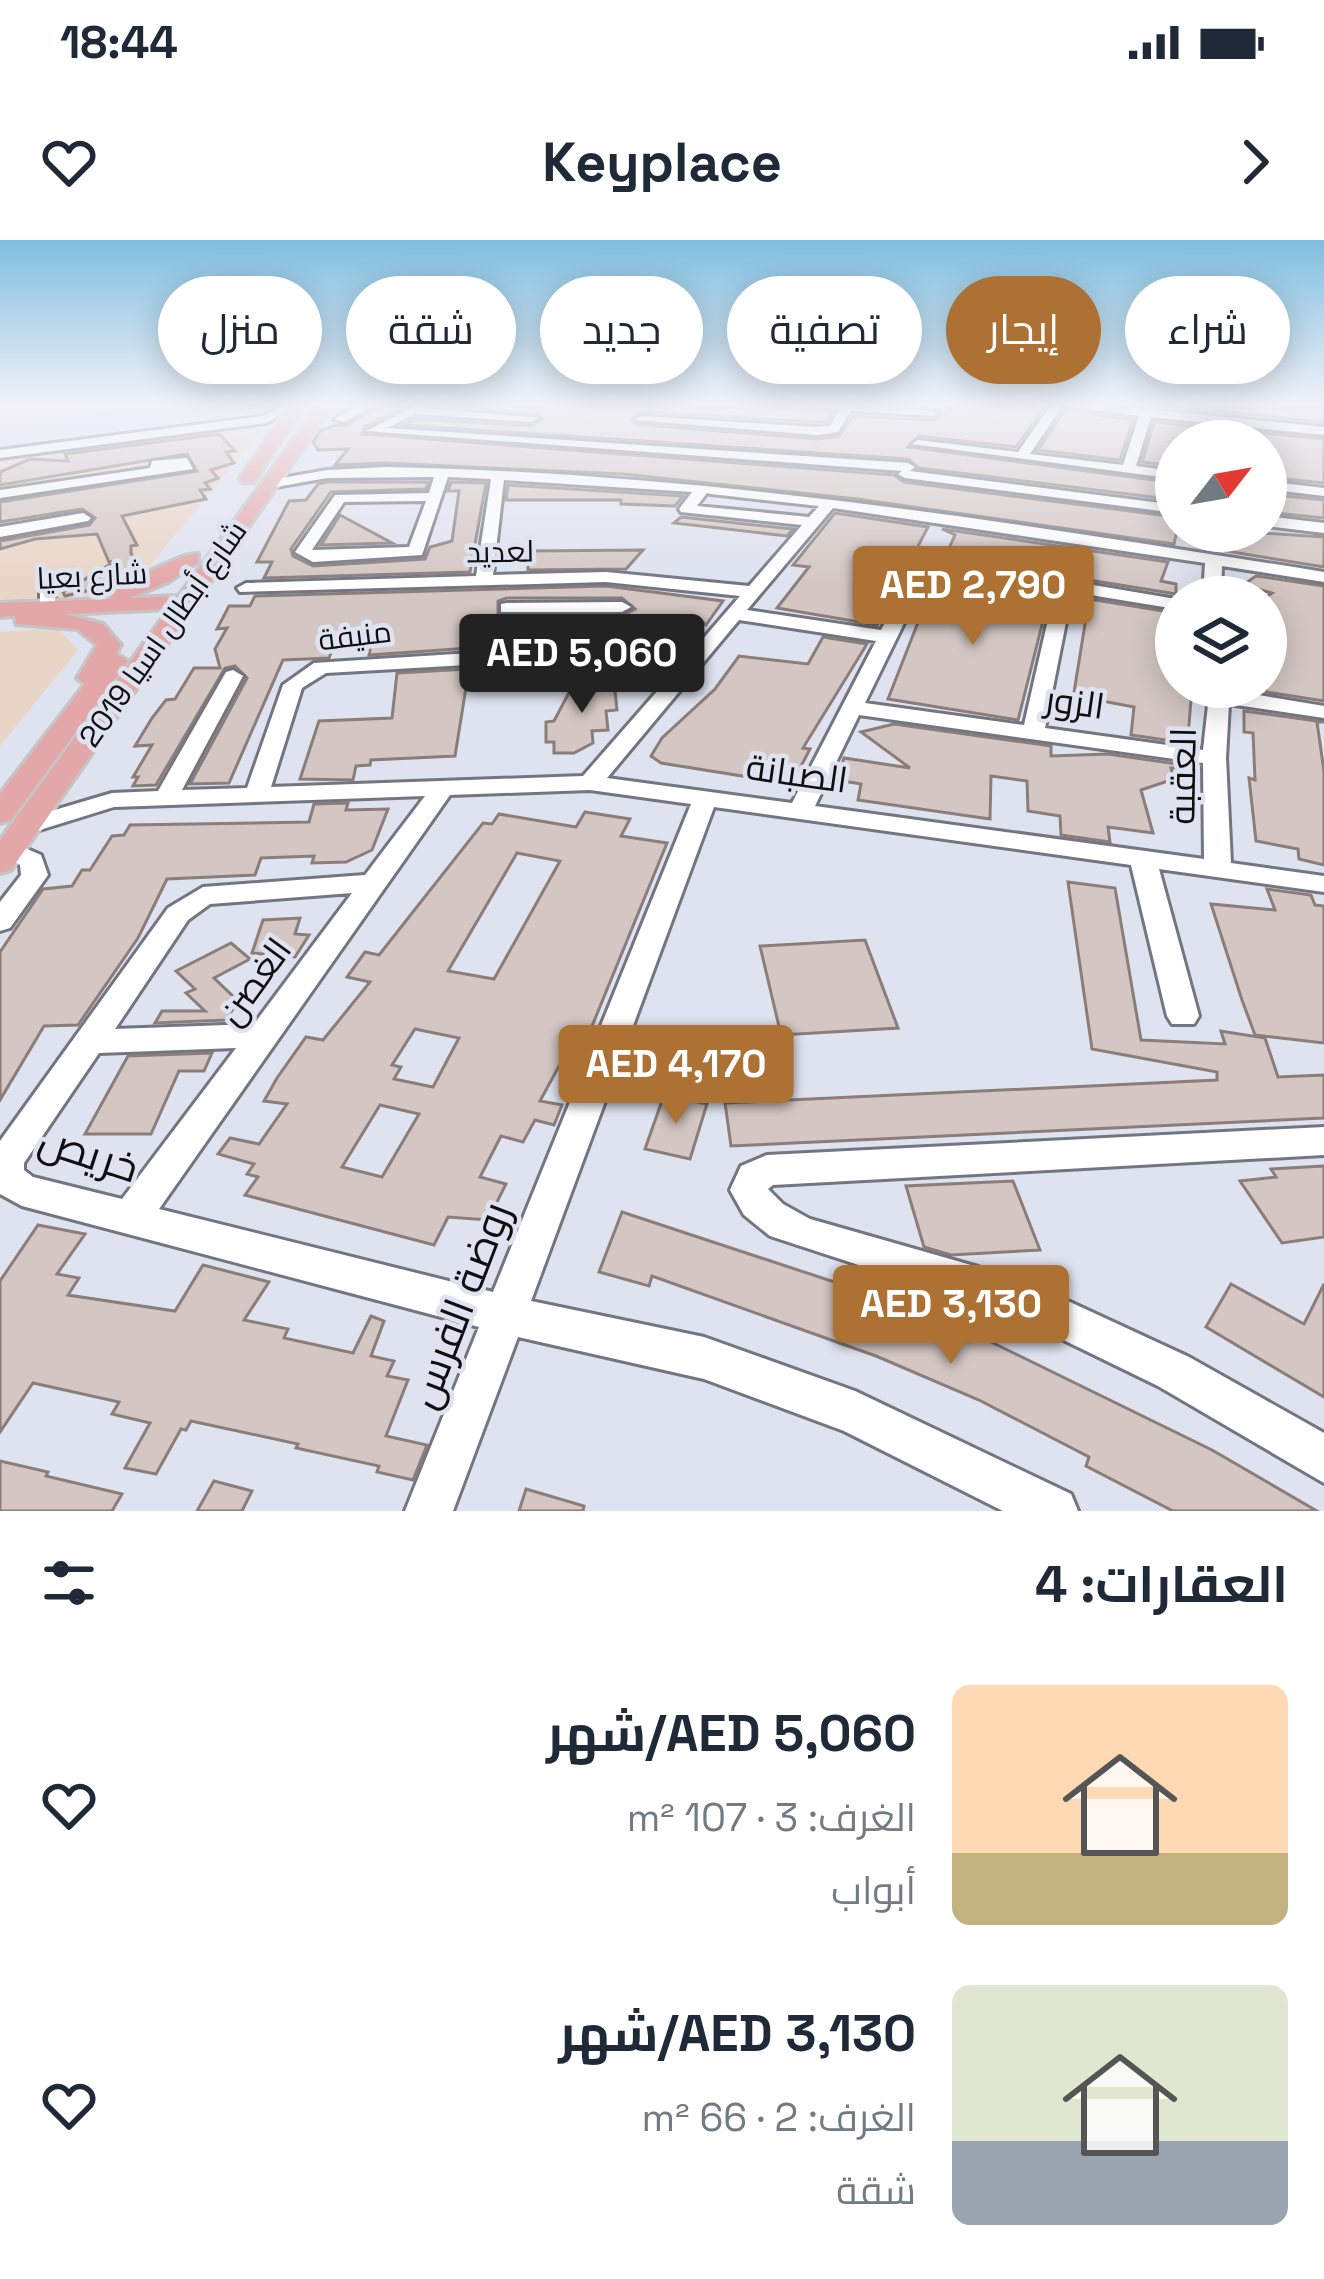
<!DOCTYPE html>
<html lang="ar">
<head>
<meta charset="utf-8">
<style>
	body { margin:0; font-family:"Space Grotesk",Cairo,sans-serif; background:#f2f2f3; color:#1f2937; direction:rtl; height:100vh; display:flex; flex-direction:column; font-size:45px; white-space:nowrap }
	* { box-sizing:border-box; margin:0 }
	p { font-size:39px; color:#747a83 }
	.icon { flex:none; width:66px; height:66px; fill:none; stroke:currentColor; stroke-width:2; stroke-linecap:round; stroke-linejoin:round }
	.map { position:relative; height:1271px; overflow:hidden; direction:ltr }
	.panel { display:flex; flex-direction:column; background:#fff; flex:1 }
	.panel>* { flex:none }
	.top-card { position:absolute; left:36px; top:36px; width:1254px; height:108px; direction:rtl; display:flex; gap:24px }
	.needle { width:78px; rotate:59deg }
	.fabs { position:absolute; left:1155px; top:180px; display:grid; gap:24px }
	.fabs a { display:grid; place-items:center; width:132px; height:132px; border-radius:50%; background:#fff; box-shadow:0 6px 30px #0003; font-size:60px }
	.price { position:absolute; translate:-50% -102px; padding:0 27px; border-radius:12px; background:#ac7133; color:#fff; font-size:39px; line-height:78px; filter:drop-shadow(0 3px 6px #0008) }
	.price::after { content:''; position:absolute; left:50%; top:72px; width:36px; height:27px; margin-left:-18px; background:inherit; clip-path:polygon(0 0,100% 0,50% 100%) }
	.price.active { background:#222; color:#fff }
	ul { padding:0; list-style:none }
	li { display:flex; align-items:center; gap:36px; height:300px; padding:0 36px }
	li span { display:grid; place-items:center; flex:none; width:336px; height:240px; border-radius:18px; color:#555 }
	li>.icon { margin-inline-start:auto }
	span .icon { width:144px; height:144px; fill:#fffc; stroke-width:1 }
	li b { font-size:51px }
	h2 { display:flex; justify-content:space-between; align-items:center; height:144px; padding:0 36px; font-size:51px }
	.pill { padding:0 42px; border-radius:54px; background:#fff; box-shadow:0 6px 30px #0003; font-size:42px; line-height:108px }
	.pill.active { background:#ac7133; color:#fff }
	.status { display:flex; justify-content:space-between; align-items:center; height:84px; padding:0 60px; background:#fff; direction:ltr }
	.status svg { height:33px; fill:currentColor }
	header { display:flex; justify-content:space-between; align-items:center; height:156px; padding:0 36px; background:#fff; font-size:54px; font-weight:600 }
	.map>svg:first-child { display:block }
</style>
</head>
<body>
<div class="status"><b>18:44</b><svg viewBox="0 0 49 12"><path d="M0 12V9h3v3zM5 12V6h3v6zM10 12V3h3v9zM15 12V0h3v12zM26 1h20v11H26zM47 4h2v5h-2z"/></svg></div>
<header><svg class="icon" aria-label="forward" viewBox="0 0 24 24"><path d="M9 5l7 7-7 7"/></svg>Keyplace<svg class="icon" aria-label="heart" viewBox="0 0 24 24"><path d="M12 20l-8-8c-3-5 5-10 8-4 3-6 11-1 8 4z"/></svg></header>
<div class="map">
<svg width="1324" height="1271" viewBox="0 0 1324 1271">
	<rect width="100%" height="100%" fill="#dfe3ef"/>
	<g fill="#e9d5c6">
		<polygon points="0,165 151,165 0,184"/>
		<polygon points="232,188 259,193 139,339 79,359 0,362 0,218"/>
		<polygon points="58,388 78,410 0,506 0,392"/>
	</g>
	<g fill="#d4c7c3" stroke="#8a7d7a" stroke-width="3" fill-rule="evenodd">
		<polygon points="398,165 407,165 364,187 362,194 894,235 904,242 1176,277 1176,295 1174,304 857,259 623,234 386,223 335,225 348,209 318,210 313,202 320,191 335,185 346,186 380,166"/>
		<polygon points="444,165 803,168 832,173 827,182 817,182 641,172 631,179 635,184 817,199 839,196 853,176 933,180 958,165 1044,167 1016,207 919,196 908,207 1176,243 1176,260 919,228 908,219 404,185 416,179 532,186 542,179 538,174"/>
		<polygon points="1152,165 1296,169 1296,165 1324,165 1324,182"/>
		<polygon points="1065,170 1133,180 1120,220 1038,210"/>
		<polygon points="1154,182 1324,199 1324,243 1266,237 1266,201 1176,201 1176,226 1142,222"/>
		<polygon points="219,194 235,211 226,212 234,223 211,230 218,238 205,243 210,249 200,250 206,259 122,276 137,305 131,306 131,313 140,331 108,346 65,356 63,352 116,321 109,322 97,294 35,299 0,309 0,301 89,285 95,278 82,269 0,282 0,262 197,231 187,214 0,245 0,232 30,219 68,221 65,214"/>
		<polygon points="327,242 428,242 426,249 331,252 291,309 293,316 313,326 425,319 430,307 452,301 459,251 448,251 451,242 486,243 470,332 264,338 272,322 257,322 289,261 306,260 318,244"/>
		<polygon points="508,245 683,256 675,266 621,264 621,260 506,260"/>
		<polygon points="1266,254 1324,260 1324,278 1266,272"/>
		<polygon points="835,273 928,287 877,385 777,368 809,327 793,325"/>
		<polygon points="340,275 392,303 321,305"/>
		<polygon points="681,277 793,289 787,296 674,283"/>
		<polygon points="942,289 1168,322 1161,341 1176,344 1176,354 945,317 955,295"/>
		<polygon points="1230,291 1324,297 1324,327 1226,311"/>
		<polygon points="643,310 626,329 528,330 528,311"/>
		<polygon points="950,336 1050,353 1018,480 888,459 935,339"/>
		<polygon points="1256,336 1324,346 1324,461 1266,452 1266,357 1272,353 1243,345"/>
		<path d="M 606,346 L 723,361 L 706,385 L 703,382 L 689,406 L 639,401 L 633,412 L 604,410 L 604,403 L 595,403 L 595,384 L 559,385 L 559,402 L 369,415 L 371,404 L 334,405 L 329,418 L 283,420 L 229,543 L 190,544 L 247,438 L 235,426 L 225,428 L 156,545 L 133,546 L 138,537 L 133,537 L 152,505 L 135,506 L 152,478 L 166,460 L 175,459 L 194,428 L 220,428 L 215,409 L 227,388 L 217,389 L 229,366 L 250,366 L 255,356 ZM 507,358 L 622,358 L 635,369 L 622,376 L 498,375 L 498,361 Z"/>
		<polygon points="1089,359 1176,373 1176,447 1192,447 1188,497 1170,494 1172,501 1131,495 1134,467 1097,460 1095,469 1072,465"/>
		<polygon points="823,397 867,404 803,508 810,509 797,534 761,528 755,538 661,523 651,516 662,498 715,449 739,416 808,424"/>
		<polygon points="469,429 455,516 371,520 370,525 356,526 353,540 300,539 319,481 392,478 397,433"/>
		<polygon points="614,441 617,470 606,471 608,490 592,491 593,503 574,513 554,513 554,502 546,502 546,482 554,481 574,443"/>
		<polygon points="1244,471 1324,482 1317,482 1324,531 1324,625 1299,619 1298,609 1256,601 1249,538 1255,540 1253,493 1244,492"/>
		<polygon points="894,484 1051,506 1051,516 1108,514 1177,524 1178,528 1171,528 1174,539 1141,550 1153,593 1108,587 1110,602 1061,595 1060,576 1028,571 1027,541 991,536 990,579 858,560 861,544 837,540 844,518 910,528 861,492"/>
		<polygon points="348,563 346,570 388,569 372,610 346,622 312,623 314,616 261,618 255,635 167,639 138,698 78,785 44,786 0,860 0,712 43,649 72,646 82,630 90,630 112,596 124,595 130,585 309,582 314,564"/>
		<path d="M 585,572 L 630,579 L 621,596 L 667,603 L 574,830 L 559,826 L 540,861 L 562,865 L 554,885 L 535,880 L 523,902 L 501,896 L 480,937 L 506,944 L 488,980 L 448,977 L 434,1005 L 245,955 L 258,937 L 247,934 L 254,924 L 218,914 L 230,898 L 259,904 L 287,864 L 264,861 L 277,838 L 306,797 L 323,800 L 370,742 L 347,737 L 365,712 L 379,715 L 483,583 L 492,584 L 499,574 L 576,587 ZM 517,613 L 560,621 L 494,739 L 448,731 ZM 415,789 L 459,798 L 433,847 L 394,839 L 401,827 L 392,825 ZM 380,865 L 419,874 L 382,937 L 342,927 Z"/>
		<polygon points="1068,642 1115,648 1141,800 1225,804 1221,791 1265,798 1278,837 1324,835 1324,878 731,906 725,863 1217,840 1217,832 1092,809"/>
		<polygon points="1267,649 1311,655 1315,665 1324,666 1324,803 1255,795 1242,760 1211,664 1275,670"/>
		<polygon points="300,678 295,694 309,695 295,717 252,713 263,680"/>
		<polygon points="865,700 898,788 781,795 760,706"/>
		<polygon points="231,703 250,719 214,738 238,761 226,780 155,783 162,771 205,771 186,753 195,749 176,731"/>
		<polygon points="212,813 204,831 179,831 151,894 85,894 128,816"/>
		<polygon points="664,855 707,864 690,919 645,909"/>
		<polygon points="1324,926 1324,997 1282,1003 1240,941 1276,937 1271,929"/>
		<polygon points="1013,941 1040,1010 951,1015 924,1007 906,946"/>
		<polygon points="622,972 889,1060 987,1100 1212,1210 1317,1271 1173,1271 1086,1226 1089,1217 979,1160 876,1116 652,1036 649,1046 599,1032"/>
		<polygon points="38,985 85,994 57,1034 79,1038 68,1055 175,1071 203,1025 269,1042 244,1080 288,1089 284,1098 353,1113 371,1076 384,1081 371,1116 394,1121 387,1136 408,1140 386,1196 427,1205 413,1240 377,1232 379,1226 296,1208 298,1204 191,1181 186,1190 181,1189 156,1234 125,1228 150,1183 112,1174 119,1162 33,1143 0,1192 0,1041"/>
		<polygon points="1231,1044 1304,1084 1324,1044 1324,1157 1206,1087"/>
		<polygon points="0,1221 48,1232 46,1236 122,1254 112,1271 0,1271"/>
		<polygon points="214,1241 252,1251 242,1271 197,1271"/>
		<polygon points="526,1249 584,1266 583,1271 519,1271"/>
	</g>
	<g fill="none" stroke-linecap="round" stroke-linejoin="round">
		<defs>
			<g id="minor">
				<polygon points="283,165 298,165 266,183 0,218 0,210 263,176"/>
				<polygon points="360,165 376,165 344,182 334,179"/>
				<polygon points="807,165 877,165 939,172 933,176 851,171 838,192 817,195 635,180 641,176 817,187 830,186 839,170"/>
				<polygon points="1051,165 1063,165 1030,214 1123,225 1139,176 1063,165 1105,165 1324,187 1324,195 1151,177 1136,226 1176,231 1176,239 912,204 918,200 1018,212"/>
				<polygon points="413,167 538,178 532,182 415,174 387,188 908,223 915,227 910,231 1176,265 1176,273 905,238 898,234 902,231 366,191"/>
				<polygon points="187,218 193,229 0,258 0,250 150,228 152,221"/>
				<path d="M 386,227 C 703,233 1012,282 1324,332 L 1324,342 L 1222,326 L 1221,357 L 1203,357 L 1205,323 L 833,268 L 747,370 L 881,390 L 914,328 L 950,321 L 1176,359 L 1176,369 L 1072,352 L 1045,488 L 1203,510 L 1210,447 L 1324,466 L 1324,478 L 1229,464 L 1226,518 L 1231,623 L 1324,636 L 1324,652 L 1159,629 L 1199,776 L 1194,784 L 1172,784 L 1167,776 L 1131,625 L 714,567 L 531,1061 L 704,1097 L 855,1151 L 1071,1254 L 1078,1271 L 1003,1271 L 844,1191 L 704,1139 L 518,1097 L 453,1271 L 405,1271 L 479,1087 L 22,966 L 0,954 L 0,901 L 168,668 L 203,647 L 365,635 L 425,556 L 114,567 L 30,593 L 17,585 L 21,580 L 112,553 L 158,551 L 226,432 L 233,430 L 243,436 L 182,550 L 247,548 L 283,445 L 314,423 L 534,409 L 684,421 L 740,356 L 606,342 L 240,352 L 237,348 L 246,343 L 476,336 L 491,239 L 448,237 L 422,315 L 313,322 L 295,312 L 335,255 L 429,253 L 434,237 L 327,238 L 270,248 L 263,244 L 265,241 L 327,230 ZM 504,240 L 692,252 L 679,269 L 681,272 L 802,285 L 749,346 L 606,332 L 493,335 ZM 707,253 L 711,254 L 819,266 L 809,277 L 697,266 ZM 426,261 L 409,307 L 312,310 L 344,262 ZM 950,331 L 1055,349 L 1024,485 L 865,463 L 927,336 ZM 739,380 L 876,401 L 792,563 L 607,538 ZM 534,421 L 674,432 L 583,536 L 271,547 L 302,448 L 326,433 ZM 859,475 L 1203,523 L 1204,619 L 815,566 ZM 590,550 L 691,564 L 493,1052 L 159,969 L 450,555 ZM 352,653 L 254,784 L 115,789 L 188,680 L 210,664 ZM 236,808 L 122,959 L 33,937 L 24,930 L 24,923 L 99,813 Z"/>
				<polygon points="1266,241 1324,248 1324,256 1266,249"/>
				<polygon points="83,273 91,278 88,281 0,297 0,287"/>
				<polygon points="1266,276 1324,283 1324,293 1266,286"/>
				<polygon points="40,331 55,335 55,371 40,367"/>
				<polygon points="507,363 622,362 631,367 622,372 501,372 501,364"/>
				<polygon points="11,602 41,615 48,635 10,688 0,691 0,662 21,635 20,625 0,613 2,604"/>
				<polygon points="1324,887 1324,915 773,945 768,949 783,964 810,979 978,1027 1070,1062 1189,1117 1324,1193 1324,1243 1158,1146 1041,1089 978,1064 770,996 744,975 730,950 741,926 767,915"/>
			</g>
			<g id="major">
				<polygon points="290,165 304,165 254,242 242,242 240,238"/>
				<path d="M 319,165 L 333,165 L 11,630 L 0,633 L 0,600 L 169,369 L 65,374 L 103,384 L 121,405 L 116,414 L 128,421 L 11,580 L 0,583 L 0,554 L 85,444 L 77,438 L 97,405 L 77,389 L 16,384 L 15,376 L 0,377 L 0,363 L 110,359 L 110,350 C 131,342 182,312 198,314 L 198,322 L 168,342 L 130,358 L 179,356 Z"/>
			</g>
		</defs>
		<use href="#minor" stroke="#737681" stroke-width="6"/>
		<use href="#major" stroke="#c5c5c6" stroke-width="6"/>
		<use href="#minor" fill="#fff" fill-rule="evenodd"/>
		<use href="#major" fill="#e4a7a9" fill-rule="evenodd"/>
	</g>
	<linearGradient id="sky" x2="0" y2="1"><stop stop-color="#7fbee0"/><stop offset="0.48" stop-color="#f1f2f8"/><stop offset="1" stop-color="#f1f2f8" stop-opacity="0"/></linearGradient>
	<rect width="1324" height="343" fill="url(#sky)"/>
	<g text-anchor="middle" stroke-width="9" stroke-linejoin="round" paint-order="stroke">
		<g font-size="30" fill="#0e0f13" stroke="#dfe3ef">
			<text transform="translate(500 312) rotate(-1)" y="10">لعديد</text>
			<text transform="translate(92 336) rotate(-3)" y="10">شارع بعيا</text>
			<text transform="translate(163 394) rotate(-55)" y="10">شارع أبطال اسيا 2019</text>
			<text transform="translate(355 396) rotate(-7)" y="10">منيفة</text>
		</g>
		<g font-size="36" fill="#0e0f13" stroke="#dfe3ef">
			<text transform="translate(1075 462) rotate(8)" y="13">الزور</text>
			<text transform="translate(797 533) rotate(8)" y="13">الصبانة</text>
			<text transform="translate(1182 536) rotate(-89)" y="13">العقبة</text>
			<text transform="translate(254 741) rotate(-54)" y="13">الغصن</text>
		</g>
		<g font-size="42" fill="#0e0f13" stroke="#dfe3ef">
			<text transform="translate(89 913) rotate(18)" y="15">خريص</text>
			<text transform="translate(459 1065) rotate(-69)" y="15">روضة الفرس</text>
		</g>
	</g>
</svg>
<div class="fabs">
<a><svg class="needle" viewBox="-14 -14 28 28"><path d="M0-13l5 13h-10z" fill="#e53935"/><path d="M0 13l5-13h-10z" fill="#747a83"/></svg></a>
<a><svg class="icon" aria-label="layers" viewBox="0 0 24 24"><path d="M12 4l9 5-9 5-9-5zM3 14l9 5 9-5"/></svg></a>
</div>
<b class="price" style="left:973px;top:408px">AED 2,790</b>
<b class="price active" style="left:582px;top:476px">AED 5,060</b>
<b class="price" style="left:676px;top:887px">AED 4,170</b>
<b class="price" style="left:951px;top:1127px">AED 3,130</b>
<div class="top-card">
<a class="pill">شراء</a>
<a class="pill active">إيجار</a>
<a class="pill">تصفية</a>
<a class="pill">جديد</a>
<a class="pill">شقة</a>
<a class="pill">منزل</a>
</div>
</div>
<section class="panel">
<h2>العقارات: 4<svg class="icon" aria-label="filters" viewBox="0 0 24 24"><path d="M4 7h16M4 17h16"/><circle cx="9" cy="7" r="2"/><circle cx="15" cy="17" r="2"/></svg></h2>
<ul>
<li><span style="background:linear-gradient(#ffd9b3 70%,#c2b280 0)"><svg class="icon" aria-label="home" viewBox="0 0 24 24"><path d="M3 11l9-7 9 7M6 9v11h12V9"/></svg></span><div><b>AED 5,060/شهر</b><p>الغرف: 3 · 107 m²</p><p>أبواب</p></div><svg class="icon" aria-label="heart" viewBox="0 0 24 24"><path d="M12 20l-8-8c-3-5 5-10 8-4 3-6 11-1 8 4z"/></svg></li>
<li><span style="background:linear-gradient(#dfe7d0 65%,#9aa5b1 0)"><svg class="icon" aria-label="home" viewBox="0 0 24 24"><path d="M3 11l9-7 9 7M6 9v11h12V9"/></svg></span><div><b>AED 3,130/شهر</b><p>الغرف: 2 · 66 m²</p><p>شقة</p></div><svg class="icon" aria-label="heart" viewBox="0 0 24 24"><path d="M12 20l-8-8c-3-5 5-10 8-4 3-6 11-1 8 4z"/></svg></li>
</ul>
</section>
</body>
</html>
